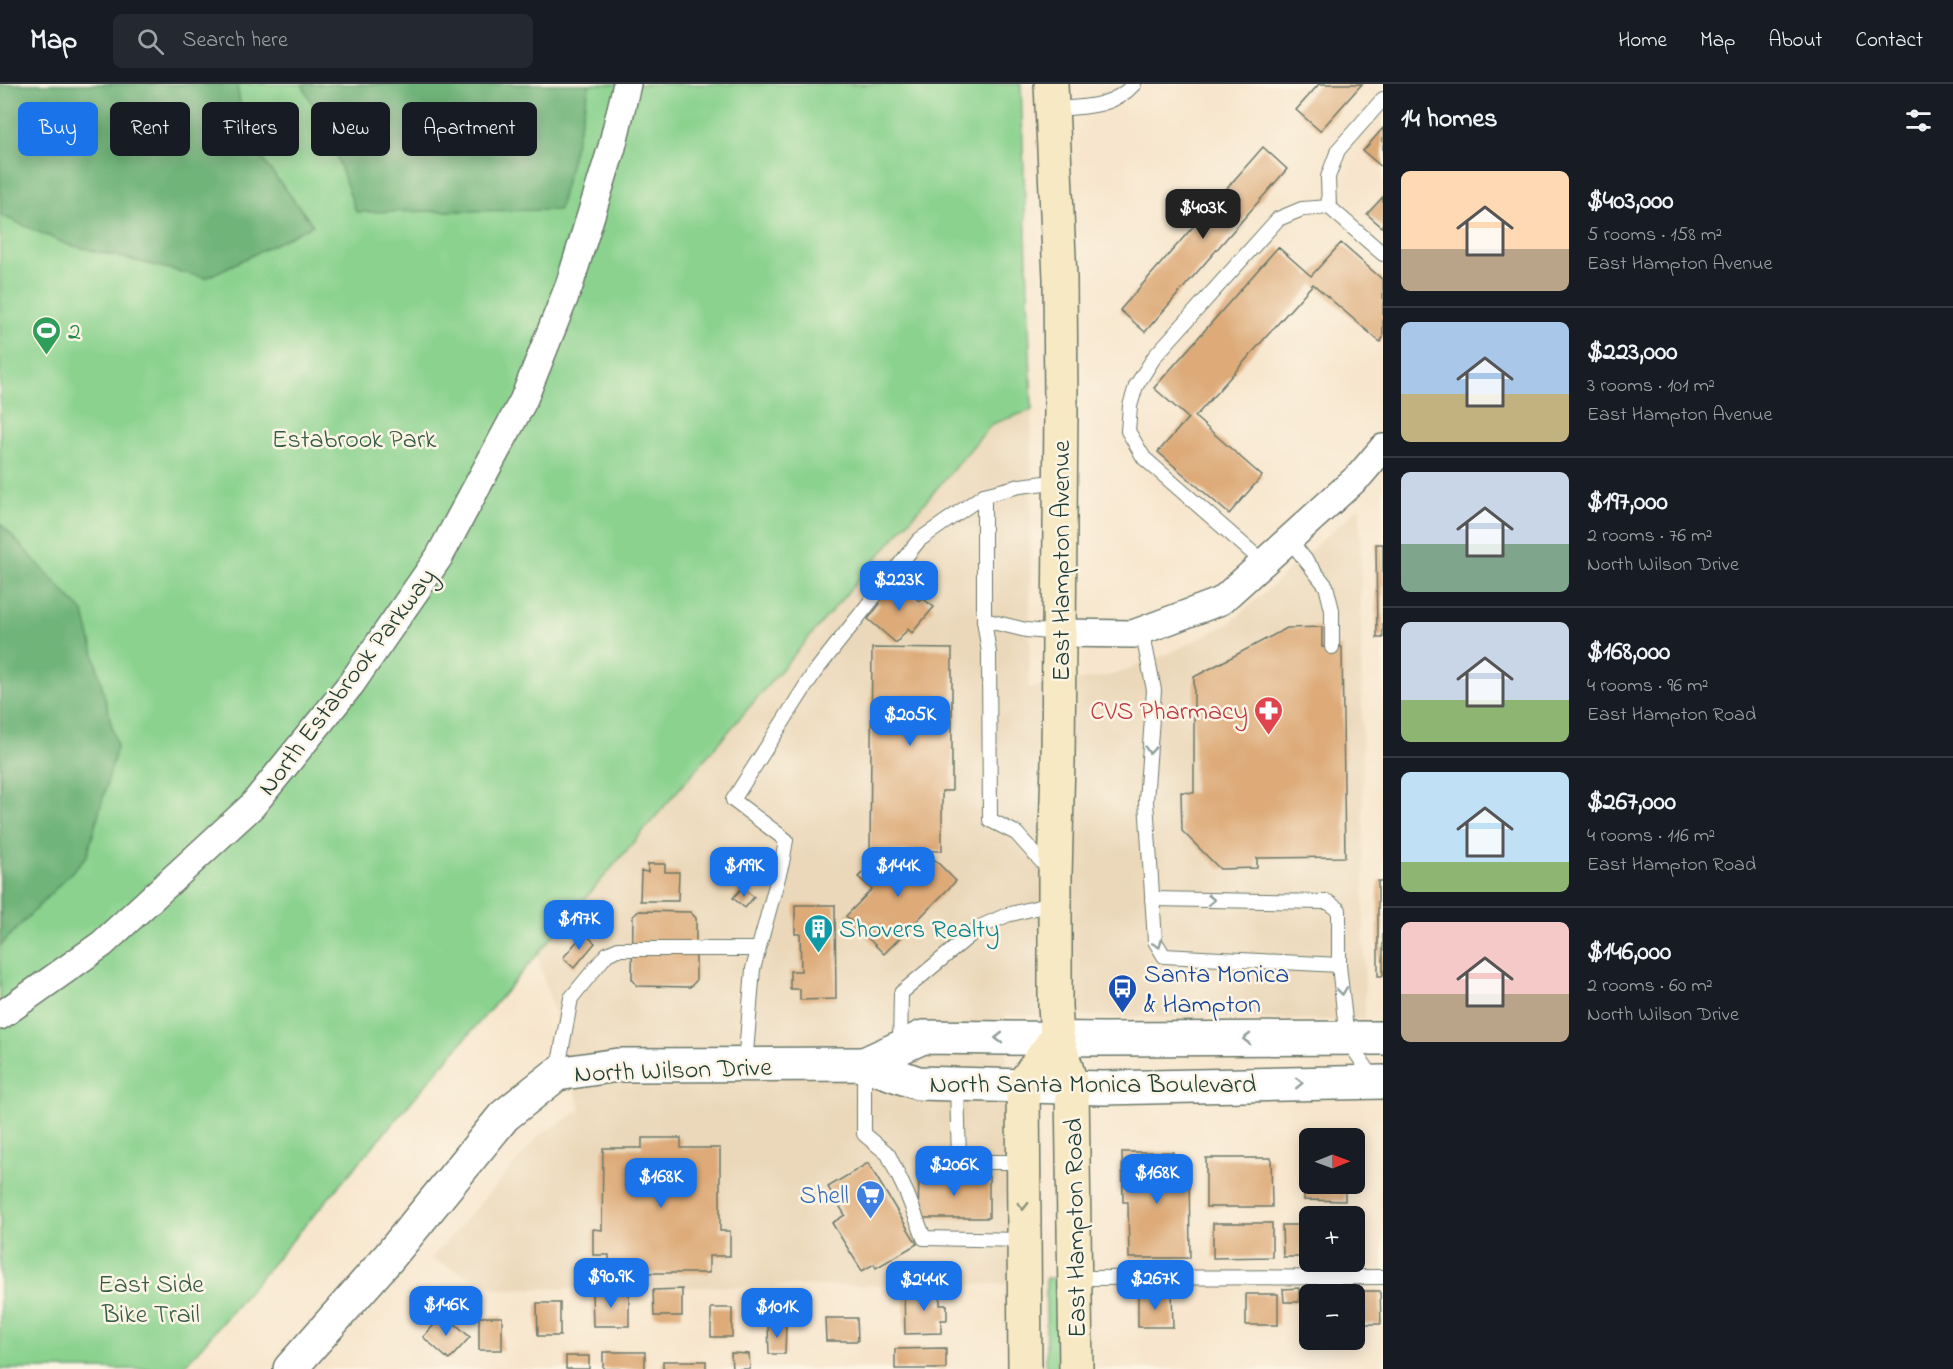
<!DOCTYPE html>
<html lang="en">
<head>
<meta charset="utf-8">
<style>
	body { margin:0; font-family:"Indie Flower",sans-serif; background:#242831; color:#f1f3f6; height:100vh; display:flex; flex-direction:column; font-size:22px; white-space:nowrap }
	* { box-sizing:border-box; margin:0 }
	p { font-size:20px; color:#9ea1a6 }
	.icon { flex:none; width:33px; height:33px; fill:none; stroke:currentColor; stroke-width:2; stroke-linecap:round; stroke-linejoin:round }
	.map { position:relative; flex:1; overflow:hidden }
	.panel { display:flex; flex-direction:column; background:#171b24; width:570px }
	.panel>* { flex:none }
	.hud { position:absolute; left:18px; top:18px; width:570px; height:54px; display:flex; gap:12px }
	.needle { width:39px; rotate:89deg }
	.fabs { position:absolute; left:1299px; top:1044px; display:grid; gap:12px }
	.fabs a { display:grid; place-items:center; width:66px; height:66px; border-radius:9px; background:#171b24; box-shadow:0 3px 15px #0003; font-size:30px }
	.price { position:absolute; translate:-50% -51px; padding:0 14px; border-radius:12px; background:#1a73e8; color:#fff; font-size:20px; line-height:39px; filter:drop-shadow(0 2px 3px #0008) }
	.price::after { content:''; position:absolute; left:50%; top:36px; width:18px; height:14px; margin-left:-9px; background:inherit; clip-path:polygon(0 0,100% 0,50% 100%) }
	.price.on { background:#222; color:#fff }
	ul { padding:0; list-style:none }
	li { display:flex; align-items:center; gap:18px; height:150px; padding:0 18px }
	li+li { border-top:2px solid #363941 }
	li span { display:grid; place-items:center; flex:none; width:168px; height:120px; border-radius:9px; color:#555 }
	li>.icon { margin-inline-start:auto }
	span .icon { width:72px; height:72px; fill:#fffc; stroke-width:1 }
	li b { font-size:26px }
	h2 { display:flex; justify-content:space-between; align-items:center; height:72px; padding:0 18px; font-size:26px }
	.chip { padding:0 21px; border-radius:9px; background:#171b24; box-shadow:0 3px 15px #0003; font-size:21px; line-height:54px }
	.chip.on { background:#1a73e8; color:#fff }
	header { display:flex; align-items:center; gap:36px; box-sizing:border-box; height:84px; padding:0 30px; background:#171b24; border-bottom:2px solid #363941 }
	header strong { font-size:28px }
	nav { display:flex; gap:33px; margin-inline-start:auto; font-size:21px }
	.search { width:420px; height:54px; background:#242831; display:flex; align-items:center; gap:15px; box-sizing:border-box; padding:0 21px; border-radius:9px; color:#9ea1a6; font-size:22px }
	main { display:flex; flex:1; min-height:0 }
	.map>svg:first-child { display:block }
</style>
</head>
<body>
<header>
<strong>Map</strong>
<div class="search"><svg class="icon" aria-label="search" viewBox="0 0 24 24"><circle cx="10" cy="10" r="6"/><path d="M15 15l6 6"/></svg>Search here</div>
<nav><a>Home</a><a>Map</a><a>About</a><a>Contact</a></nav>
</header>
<main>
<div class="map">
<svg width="1383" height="1285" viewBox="0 0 1383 1285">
	<rect width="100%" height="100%" fill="#fcf5e5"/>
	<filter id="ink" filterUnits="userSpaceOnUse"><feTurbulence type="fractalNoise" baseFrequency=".0167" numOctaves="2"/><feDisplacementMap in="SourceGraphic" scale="12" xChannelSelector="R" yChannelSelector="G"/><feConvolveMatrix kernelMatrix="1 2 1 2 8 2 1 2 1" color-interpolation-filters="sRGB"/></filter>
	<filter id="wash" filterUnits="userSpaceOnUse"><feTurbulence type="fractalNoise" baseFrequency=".008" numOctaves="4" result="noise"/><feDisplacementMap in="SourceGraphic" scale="24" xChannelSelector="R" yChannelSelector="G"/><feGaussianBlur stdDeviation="1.35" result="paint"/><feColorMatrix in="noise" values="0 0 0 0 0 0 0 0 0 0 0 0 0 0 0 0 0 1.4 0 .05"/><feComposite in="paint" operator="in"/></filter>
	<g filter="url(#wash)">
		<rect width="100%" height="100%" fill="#f7e6cd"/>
		<polygon fill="#ebd8ba" points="1032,326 1029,604 1113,591 1172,568 1230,539 1360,422 1365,936 1006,931 1013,1200 497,1205 431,1175 541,1050 581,1026 537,870 993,339"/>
		<g fill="#8ad28e" stroke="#548861" stroke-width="1.5">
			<polygon points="0,0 1021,0 1032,326 992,340 182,1285 0,1285"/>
			<polygon points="1046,1194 1056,1194 1061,1223 1062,1285 1046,1285"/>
		</g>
		<g fill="#6fb479" stroke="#477856" stroke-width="1.5">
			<polygon points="0,0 237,0 245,53 313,141 206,194 66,160 0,131"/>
			<polygon points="302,0 590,0 559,126 356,128 331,56"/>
			<polygon points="0,439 84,529 117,663 87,772 0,862"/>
		</g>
		<g id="blocks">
			<g fill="#ddaa78">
				<polygon points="1319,0 1362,0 1320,47 1296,26"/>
				<polygon points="1383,44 1383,84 1363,67"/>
				<polygon points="1263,63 1287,85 1145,248 1120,226"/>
				<polygon points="1383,113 1383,144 1367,130"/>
				<polygon points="1341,159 1383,196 1383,254 1380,258 1313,200 1195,333 1262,392 1229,430 1158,368 1188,334 1154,304 1278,163 1311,192"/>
				<polygon points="1376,460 1383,460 1383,554 1377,554"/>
				<polygon points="894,496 919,517 922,514 934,523 912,549 908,545 896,559 868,535 880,520 876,517"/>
				<polygon points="1322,543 1322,563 1342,563 1345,773 1257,774 1257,784 1220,785 1182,747 1181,708 1194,709 1194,593 1287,544"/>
				<polygon points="872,564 952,565 952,707 942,707 942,767 870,766"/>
				<polygon points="877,774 890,786 902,775 935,776 956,797 884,870 846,832 872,805 858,793"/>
				<polygon points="648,780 665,780 665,788 679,788 678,817 640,817 641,787 648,788"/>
				<rect x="1378" y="797" width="5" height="95"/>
				<polygon points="742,804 754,813 745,824 733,814"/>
				<polygon points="795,821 835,821 836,915 800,916 800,905 790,905 790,887 801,887 800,850 795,850"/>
				<polygon points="639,827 690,828 696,834 696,897 690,903 637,902 632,895 633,832"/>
				<polygon points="584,849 595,859 574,884 563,874"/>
				<polygon points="642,1054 681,1054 681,1064 720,1064 720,1147 730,1147 730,1172 709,1172 709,1189 609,1189 609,1171 593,1171 593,1145 602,1146 603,1064 642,1064"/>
				<polygon points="1122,1068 1173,1068 1173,1076 1189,1076 1190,1174 1129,1174 1128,1118 1123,1118"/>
				<polygon points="1206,1074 1271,1074 1272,1123 1206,1123"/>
				<polygon points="1304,1077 1310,1077 1310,1100 1345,1100 1345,1117 1304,1116"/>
				<polygon points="868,1079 917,1160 876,1184 874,1180 862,1187 832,1139 845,1131 828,1103"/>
				<polygon points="919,1091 989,1092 989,1134 918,1134"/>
				<polygon points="1213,1139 1272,1139 1272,1173 1213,1174"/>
				<polygon points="1282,1141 1305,1141 1306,1173 1283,1173"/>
				<polygon points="1299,1204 1299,1218 1284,1218 1283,1205"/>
				<polygon points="682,1205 682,1232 654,1232 653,1206"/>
				<polygon points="904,1206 940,1206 940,1221 947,1221 947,1236 941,1236 941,1249 905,1250"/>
				<polygon points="1344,1207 1380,1207 1381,1240 1354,1240 1354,1210 1344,1210"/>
				<polygon points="592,1208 629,1208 629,1242 593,1242"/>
				<polygon points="1138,1210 1172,1210 1173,1243 1138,1243"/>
				<rect x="1246" y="1210" width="32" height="31"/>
				<polygon points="537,1219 560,1219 560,1252 538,1252"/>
				<rect x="711" y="1224" width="21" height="29"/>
				<polygon points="444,1230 470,1253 449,1276 423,1253"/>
				<rect x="479" y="1233" width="23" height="33"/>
				<polygon points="825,1234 857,1234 858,1257 826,1257"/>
				<polygon points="768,1240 786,1240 785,1270 769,1270"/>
				<polygon points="946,1264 946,1285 895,1285 895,1265"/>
				<rect x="603" y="1268" width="42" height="17"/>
				<polygon points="731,1269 749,1270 750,1285 732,1285"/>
				<rect x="566" y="1272" width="23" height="13"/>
				<rect x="663" y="1277" width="43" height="8"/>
			</g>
		</g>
	</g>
	<g filter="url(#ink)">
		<use href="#blocks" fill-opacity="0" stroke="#6b786a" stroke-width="1.5"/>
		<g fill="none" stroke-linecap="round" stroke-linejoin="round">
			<defs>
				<g id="service">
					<path d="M 1052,25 C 1082,23 1113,24 1134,0"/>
					<polyline points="1329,123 1383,170"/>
					<polyline points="1289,455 1326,502 1332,526 1332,563"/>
					<polyline points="1263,478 1144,374 1128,347 1130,322 1136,302 1155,272 1278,135 1302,125 1329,123 1328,93 1338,66 1383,15"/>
					<polyline points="984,536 989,569 990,736 1016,749 1051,788"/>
					<polyline points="1142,546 1154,606 1146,717 1155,857 1164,872 1339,881 1347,955 1375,997"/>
					<polyline points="1060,549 1026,546 984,536 984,411 1020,402 1061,397"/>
					<polyline points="1152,815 1328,818 1339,826 1339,881"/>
					<polyline points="900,962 901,909 980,843 1007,831 1055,819"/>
					<polyline points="864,980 864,1050 888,1070 907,1110 924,1154 1023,1156"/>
					<polyline points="745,981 753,885 782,779 786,756 733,716 814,589 919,456 984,411"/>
					<polyline points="557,990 571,914 607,870 618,865 758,865"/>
					<polyline points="957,1000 959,1078 1023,1078"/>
					<polyline points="1075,1194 1383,1193"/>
				</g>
				<g id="minor">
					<polyline points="1060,549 1133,550 1221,517 1360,391 1383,364"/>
					<polyline points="0,932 102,860 252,722 351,600 439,473 523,317 569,202 612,63 627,0"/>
				</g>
				<g id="tertiary">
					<polyline points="864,980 923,953 1103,955 1383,954"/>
					<polyline points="290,1285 389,1173 504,1032 557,990 618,981 864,980 918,999 1103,1004 1383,998"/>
				</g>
				<g id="secondary">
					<polyline points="1051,0 1060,194 1061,322 1058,676 1055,792 1055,922 1057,953 1072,1003 1076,1285"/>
					<polyline points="1025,1285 1023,1000 1057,953"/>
				</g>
			</defs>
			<use href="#service" stroke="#6b786a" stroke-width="16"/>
			<use href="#minor" stroke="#6b786a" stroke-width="30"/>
			<use href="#tertiary" stroke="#6b786a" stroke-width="36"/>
			<use href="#secondary" stroke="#6b786a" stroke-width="36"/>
			<use href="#service" stroke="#fff" stroke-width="14"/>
			<use href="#minor" stroke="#fff" stroke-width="27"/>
			<use href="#tertiary" stroke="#fff" stroke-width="33"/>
			<use href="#secondary" stroke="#f7e9c3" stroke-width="33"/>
		</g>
		<defs><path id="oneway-chevron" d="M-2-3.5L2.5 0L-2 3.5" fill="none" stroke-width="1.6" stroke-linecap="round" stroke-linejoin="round" transform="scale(1.5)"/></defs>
		<g stroke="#8f9e9a">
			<use href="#oneway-chevron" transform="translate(1150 666) rotate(94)"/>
			<use href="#oneway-chevron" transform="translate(1211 816) rotate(1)"/>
			<use href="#oneway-chevron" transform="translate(1158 860) rotate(68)"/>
			<use href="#oneway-chevron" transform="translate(1342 907) rotate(83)"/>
			<use href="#oneway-chevron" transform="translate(999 954) rotate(-180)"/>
			<use href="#oneway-chevron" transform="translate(1247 955) rotate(180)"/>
			<use href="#oneway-chevron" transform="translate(1299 999) rotate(-1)"/>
		</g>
		<use stroke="#8b937c" href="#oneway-chevron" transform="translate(1023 1122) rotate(90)"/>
	</g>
	<defs>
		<symbol id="stadium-pin" viewBox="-11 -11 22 30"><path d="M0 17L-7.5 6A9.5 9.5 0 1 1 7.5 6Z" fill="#2e9e5b" stroke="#fcf5e5"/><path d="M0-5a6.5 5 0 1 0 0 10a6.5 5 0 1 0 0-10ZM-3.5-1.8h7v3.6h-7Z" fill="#fff"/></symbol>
		<symbol id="pharmacy-pin" viewBox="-11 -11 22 30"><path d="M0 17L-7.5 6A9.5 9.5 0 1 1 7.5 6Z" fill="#e0444e" stroke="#fcf5e5"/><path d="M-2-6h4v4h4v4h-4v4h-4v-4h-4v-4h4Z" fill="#fff"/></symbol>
		<symbol id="building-pin" viewBox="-11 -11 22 30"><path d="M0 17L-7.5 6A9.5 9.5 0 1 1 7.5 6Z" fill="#0f9aa8" stroke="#fcf5e5"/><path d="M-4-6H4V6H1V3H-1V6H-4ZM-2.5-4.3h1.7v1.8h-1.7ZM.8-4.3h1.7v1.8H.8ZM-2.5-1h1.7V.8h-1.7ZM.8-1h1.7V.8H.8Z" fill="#fff"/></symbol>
		<symbol id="bus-pin" viewBox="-11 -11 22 30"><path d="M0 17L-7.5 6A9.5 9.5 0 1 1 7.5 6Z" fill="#1a4fb4" stroke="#fcf5e5"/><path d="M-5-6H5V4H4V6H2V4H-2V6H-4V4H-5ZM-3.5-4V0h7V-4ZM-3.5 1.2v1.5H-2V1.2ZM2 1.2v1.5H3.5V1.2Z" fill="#fff"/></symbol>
		<symbol id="supermarket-pin" viewBox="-11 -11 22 30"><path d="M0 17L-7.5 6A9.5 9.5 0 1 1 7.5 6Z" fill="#3f7fe0" stroke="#fcf5e5"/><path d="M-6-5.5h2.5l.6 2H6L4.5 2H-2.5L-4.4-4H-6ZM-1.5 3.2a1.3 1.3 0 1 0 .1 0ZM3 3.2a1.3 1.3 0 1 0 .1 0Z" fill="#fff"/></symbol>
	</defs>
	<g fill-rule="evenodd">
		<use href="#stadium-pin" x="30" y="230" width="33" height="45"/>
		<use href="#pharmacy-pin" x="1252" y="610" width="33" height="45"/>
		<use href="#building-pin" x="802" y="828" width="33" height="45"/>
		<use href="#bus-pin" x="1106" y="888" width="33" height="45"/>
		<use href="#supermarket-pin" x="854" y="1094" width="33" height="45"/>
	</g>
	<g text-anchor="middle" stroke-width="5" stroke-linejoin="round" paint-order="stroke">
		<g font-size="26" fill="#27864d" stroke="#fcf5e5" text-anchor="start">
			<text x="68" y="255">2</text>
		</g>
		<g font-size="26" fill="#345b46" stroke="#fcf5e5">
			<text x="354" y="363">Estabrook Park</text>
			<text x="151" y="1208">East Side<tspan x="151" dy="30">Bike Trail</tspan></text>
		</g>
		<g font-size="26" fill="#1f3d34" stroke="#fcf5e5">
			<text transform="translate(1060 477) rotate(-90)" y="9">East Hampton Avenue</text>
			<text transform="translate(346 597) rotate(-53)" y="9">North Estabrook Parkway</text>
			<text transform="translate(673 985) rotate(-2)" y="9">North Wilson Drive</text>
			<text x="1093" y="1008">North Santa Monica Boulevard</text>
			<text transform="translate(1074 1144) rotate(-91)" y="9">East Hampton Road</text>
		</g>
		<g font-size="26" fill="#be3a42" stroke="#fcf5e5" text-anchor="end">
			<text x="1248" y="635">CVS Pharmacy</text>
		</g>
		<g font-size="26" fill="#0d838f" stroke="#fcf5e5" text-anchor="start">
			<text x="839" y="853">Shovers Realty</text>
		</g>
		<g font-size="26" fill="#164399" stroke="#fcf5e5" text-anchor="start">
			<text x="1144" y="898">Santa Monica<tspan x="1144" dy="30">&amp; Hampton</tspan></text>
		</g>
		<g font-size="26" fill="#366cbe" stroke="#fcf5e5" text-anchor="end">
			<text x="849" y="1119">Shell</text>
		</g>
	</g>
</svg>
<div class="fabs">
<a><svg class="needle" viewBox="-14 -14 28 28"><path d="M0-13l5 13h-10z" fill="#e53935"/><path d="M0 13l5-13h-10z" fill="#9ea1a6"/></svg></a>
<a>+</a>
<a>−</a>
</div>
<b class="price on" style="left:1203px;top:156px">$403K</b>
<b class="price" style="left:899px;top:528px">$223K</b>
<b class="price" style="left:910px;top:663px">$205K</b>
<b class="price" style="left:744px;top:814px">$199K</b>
<b class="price" style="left:898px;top:814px">$144K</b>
<b class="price" style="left:579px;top:867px">$197K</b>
<b class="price" style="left:954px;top:1113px">$206K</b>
<b class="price" style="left:1157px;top:1121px">$168K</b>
<b class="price" style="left:661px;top:1125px">$168K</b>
<b class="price" style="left:611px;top:1225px">$90.9K</b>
<b class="price" style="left:1155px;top:1227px">$267K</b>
<b class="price" style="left:924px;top:1228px">$244K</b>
<b class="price" style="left:446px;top:1253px">$146K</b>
<b class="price" style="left:777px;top:1255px">$101K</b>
<div class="hud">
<a class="chip on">Buy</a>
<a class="chip">Rent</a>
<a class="chip">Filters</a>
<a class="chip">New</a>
<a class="chip">Apartment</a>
</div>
</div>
<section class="panel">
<h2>14 homes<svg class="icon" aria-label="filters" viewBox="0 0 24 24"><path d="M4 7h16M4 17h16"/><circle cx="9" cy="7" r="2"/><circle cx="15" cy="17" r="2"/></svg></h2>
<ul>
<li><span style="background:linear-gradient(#ffd9b3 65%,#b9a48a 0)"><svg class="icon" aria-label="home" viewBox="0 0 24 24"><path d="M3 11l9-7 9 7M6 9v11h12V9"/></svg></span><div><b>$403,000</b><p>5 rooms · 158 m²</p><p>East Hampton Avenue</p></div></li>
<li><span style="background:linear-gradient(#a9c7e8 60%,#c2b280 0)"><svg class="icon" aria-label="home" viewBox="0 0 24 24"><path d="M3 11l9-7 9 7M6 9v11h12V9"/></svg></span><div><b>$223,000</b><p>3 rooms · 101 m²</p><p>East Hampton Avenue</p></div></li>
<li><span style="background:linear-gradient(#c9d6e8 60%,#7fa58c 0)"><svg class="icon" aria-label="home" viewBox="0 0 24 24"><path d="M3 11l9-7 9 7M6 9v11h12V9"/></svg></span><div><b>$197,000</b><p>2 rooms · 76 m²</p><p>North Wilson Drive</p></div></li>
<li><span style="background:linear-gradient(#c9d6e8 65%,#8fb573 0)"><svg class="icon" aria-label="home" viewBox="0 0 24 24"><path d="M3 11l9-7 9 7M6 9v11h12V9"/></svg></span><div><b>$168,000</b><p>4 rooms · 96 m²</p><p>East Hampton Road</p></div></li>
<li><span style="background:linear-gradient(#bfe0f5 75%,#8fb573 0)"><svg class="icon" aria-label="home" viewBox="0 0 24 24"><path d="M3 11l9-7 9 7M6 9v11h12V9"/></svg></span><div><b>$267,000</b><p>4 rooms · 116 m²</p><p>East Hampton Road</p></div></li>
<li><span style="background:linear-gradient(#f6c9c9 60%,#b9a48a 0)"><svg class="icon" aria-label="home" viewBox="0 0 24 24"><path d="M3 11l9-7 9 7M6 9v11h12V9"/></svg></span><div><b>$146,000</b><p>2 rooms · 60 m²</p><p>North Wilson Drive</p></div></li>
</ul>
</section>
</main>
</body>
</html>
